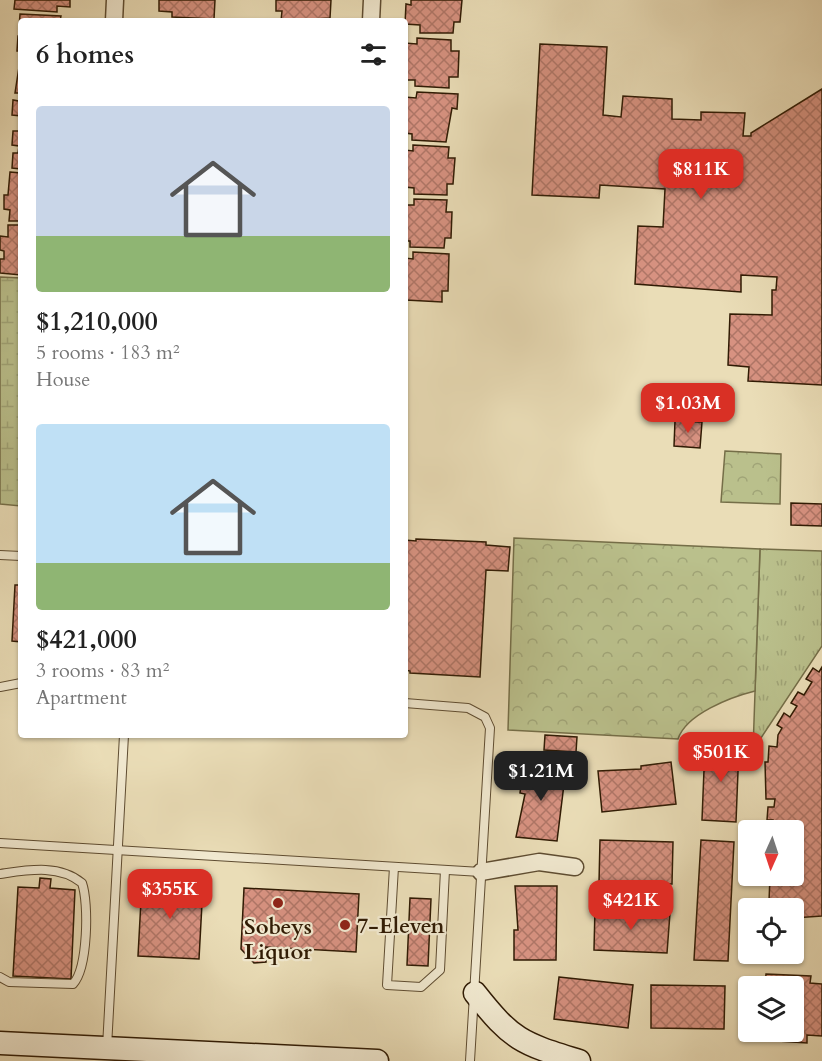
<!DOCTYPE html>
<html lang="en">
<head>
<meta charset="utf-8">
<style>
	body { margin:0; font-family:Cardo,serif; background:#f6f6f6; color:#222; height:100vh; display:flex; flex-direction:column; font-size:22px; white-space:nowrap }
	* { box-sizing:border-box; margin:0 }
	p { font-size:20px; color:#767676 }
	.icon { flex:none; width:33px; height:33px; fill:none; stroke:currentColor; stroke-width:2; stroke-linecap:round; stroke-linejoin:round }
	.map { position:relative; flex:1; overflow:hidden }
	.details { position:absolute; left:18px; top:18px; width:390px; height:720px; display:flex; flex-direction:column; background:#fff; border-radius:6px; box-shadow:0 2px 4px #0004 }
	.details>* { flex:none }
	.needle { width:39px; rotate:183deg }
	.fabs { position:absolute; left:738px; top:820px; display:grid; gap:12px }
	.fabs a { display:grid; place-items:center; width:66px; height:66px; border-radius:6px; background:#fff; box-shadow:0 2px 4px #0004; font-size:30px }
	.price { position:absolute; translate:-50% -51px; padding:0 14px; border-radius:12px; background:#d93025; color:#fff; font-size:20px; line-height:39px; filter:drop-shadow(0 2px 3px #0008) }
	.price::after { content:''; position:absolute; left:50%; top:36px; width:18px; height:14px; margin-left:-9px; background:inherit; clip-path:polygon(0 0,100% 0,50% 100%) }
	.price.current { background:#222; color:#fff }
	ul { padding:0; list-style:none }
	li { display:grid; align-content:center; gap:12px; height:318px; padding:0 18px }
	li span { display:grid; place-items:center; height:186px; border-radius:6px; color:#555 }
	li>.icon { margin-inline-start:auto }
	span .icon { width:108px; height:108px; fill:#fffc; stroke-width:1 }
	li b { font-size:26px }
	h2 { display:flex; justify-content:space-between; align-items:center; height:72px; padding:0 18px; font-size:26px }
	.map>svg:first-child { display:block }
</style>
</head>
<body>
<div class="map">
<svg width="822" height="1061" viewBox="0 0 822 1061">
	<defs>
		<pattern id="grass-tufts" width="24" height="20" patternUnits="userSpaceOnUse" patternTransform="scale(1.5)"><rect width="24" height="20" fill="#bac08c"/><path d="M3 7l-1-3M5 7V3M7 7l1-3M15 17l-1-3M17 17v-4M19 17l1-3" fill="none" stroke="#a0a477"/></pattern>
		<pattern id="forest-crowns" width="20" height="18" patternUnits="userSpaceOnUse" patternTransform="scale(1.5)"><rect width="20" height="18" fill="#bac08c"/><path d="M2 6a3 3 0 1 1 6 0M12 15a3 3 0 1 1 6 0" fill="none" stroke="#a0a477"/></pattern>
		<pattern id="wetland-marsh" width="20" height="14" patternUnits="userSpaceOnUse" patternTransform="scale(1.5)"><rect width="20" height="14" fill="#bac08c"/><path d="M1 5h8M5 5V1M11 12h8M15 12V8" fill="none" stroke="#a0a477"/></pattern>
		<pattern id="building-cross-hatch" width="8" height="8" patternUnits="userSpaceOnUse" patternTransform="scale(1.5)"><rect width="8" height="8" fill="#d79281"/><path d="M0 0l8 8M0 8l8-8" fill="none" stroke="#af7667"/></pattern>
	</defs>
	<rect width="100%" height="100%" fill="#eaddb7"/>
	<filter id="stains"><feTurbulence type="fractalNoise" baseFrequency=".00333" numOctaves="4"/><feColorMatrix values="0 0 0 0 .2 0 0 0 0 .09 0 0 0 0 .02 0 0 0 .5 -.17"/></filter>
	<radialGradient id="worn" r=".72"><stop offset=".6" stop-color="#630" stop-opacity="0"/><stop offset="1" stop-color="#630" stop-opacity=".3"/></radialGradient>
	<polygon fill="url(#grass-tufts)" stroke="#756e48" stroke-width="1.5" points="760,549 822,551 822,646 753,750"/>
	<g fill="url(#forest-crowns)" stroke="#756e48" stroke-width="1.5">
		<polygon points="725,451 781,454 780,504 721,502"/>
		<path d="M 514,538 L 760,549 L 755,691 C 731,697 686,714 678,739 L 508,730 Z"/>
	</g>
	<polygon fill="url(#wetland-marsh)" stroke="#756e48" stroke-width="1.5" points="0,277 21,278 21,506 0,504"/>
	<g fill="url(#building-cross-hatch)" stroke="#301b04" stroke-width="1.5">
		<polygon points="15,0 70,0 70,7 57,6 57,12 14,9"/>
		<polygon points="159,0 215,0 214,19 172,17 172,12 159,11"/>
		<polygon points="276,0 331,0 330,18 281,21 282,11 276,11"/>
		<polygon points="411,0 462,0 460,22 454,22 453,33 420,33 420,25 405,24 406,4 411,5"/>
		<polygon points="20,14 61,16 60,21 21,21 19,29"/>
		<polygon points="18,36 21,36 21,51 17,51"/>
		<polygon points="417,38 451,40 451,51 459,51 458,77 449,77 449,88 415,86 415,80 405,80 405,43 417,44"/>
		<polygon points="540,44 607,47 603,115 621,117 623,96 672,99 672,119 701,120 701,112 745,113 743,136 751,136 751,133 822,89 822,385 748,381 749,367 728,365 730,314 772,315 772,290 776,290 777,277 741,275 741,292 635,284 638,226 663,227 665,189 600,185 599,198 532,195"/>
		<polygon points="19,67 21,116 12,115 13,100 19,101 19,93 15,93"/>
		<polygon points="417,92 458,94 457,109 452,108 446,142 412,140 412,134 405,133 405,97 416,98"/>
		<polygon points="20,120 21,169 12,168 13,153 18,153 19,146 12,145 13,131 19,131"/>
		<polygon points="413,145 449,147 448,158 455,158 453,184 447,184 447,195 414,194 414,188 405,187 405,150 413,151"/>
		<polygon points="10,172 21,173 21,221 9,221 10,210 4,209 4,195 8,195"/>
		<polygon points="414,199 447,200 446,212 452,212 451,238 445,238 444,248 410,247 410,241 405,241 405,205 414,205"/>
		<polygon points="8,225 21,225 21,275 0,273 0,259 4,259 4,251 0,250 0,236 8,237"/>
		<polygon points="413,252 449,254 448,291 442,291 442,302 406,300 405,258 413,259"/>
		<polygon points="675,421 702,422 700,448 674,446"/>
		<polygon points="791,503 822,504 822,526 791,525"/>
		<polygon points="416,539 486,542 486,545 510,547 508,571 486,570 480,677 410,673 410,671 405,670 405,540 416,541"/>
		<polygon points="15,585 21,585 21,642 12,641"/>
		<polygon points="822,667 822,916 794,918 794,909 762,909 763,900 769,901 770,877 764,876 794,876 794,831 773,831 773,820 767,820 768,807 774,807 775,799 766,799 765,762 768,762 769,746 777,747 778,735 782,728 777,725 784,713 790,717 797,706 791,703 798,692 804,695 812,682 806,679 813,668 819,672"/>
		<polygon points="545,735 577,737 576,752 544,750"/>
		<polygon points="705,745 739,746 736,822 702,820"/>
		<polygon points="671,762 676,804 602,812 598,771 641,769 641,766"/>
		<polygon points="524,764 566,768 557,841 516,837 525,794 520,793"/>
		<polygon points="600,840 673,842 672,884 599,883"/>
		<polygon points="701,840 734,842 728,961 694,960"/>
		<polygon points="40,878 51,879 50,888 75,890 71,979 13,976 18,887 39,888"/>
		<polygon points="142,882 203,885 199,959 138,956"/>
		<polygon points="515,886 557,886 556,960 514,960 514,930 518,930"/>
		<polygon points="244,888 359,894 356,952 266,947 266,962 254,963 241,949"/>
		<polygon points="410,898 431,899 428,966 407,965"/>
		<polygon points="595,908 625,908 625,914 639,914 639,911 670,913 667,953 594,950"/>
		<polygon points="766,974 811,976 810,983 822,984 822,1036 807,1035 807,1043 762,1040 763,1032 794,1032 794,987 765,986"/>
		<polygon points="559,977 633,985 628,1028 554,1019"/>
		<polygon points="651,985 725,986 724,1029 651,1028"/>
	</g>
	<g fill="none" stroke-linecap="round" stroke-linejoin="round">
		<defs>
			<g id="service">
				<polyline points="0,555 21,556"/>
				<polyline points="0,687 21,683"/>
				<polyline points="405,703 468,708 485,717 490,728 470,1061"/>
				<polyline points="0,843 481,872"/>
				<polyline points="394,867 387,985 421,987 440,970 445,870"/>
				<path d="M 0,874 C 28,870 59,864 82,883 C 89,903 88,968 73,984 L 9,982 L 0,977"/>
				<polyline points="107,1047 124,735"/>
			</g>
			<g id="minor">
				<polyline points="114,21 115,0"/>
				<polyline points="371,21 372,0"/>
				<polyline points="481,872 539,862 575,867"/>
			</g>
			<g id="secondary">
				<path d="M 475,993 C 513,1041 521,1043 579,1061"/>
				<polyline points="0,1043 377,1061"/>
			</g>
		</defs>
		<use href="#service" stroke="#5e4c31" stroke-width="10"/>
		<use href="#minor" stroke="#5e4c31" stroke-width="19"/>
		<use href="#secondary" stroke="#301b04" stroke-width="25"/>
		<use href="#service" stroke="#f1e9d0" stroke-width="8"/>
		<use href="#minor" stroke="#f1e9d0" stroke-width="16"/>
		<use href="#secondary" stroke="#f1e9d0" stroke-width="22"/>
	</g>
	<g fill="#8f2418" stroke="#f1e9d0" stroke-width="2">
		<circle cx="278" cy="903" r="6"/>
		<circle cx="345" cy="925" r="6"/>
	</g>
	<g text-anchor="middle" stroke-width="4.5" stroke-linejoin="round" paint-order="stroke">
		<g font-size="22" font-weight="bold" fill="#301b04" stroke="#f1e9d0" text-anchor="start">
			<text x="357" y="933">7-Eleven</text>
			<text x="278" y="934" text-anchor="middle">Sobeys<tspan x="278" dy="25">Liquor</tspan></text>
		</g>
	</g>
	<rect width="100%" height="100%" filter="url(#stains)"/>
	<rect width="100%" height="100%" fill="url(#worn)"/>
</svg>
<div class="fabs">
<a><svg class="needle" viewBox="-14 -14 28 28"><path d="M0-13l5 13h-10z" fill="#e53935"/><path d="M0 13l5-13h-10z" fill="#767676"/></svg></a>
<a><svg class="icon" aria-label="locate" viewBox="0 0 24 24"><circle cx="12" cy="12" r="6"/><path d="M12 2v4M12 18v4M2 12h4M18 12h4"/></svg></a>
<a><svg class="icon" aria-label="layers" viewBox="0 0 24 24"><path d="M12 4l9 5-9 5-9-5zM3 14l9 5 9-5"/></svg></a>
</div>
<b class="price" style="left:701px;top:200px">$811K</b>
<b class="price" style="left:688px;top:434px">$1.03M</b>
<b class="price" style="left:721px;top:783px">$501K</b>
<b class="price current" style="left:541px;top:802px">$1.21M</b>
<b class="price" style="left:170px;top:920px">$355K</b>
<b class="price" style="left:631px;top:931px">$421K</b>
<section class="details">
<h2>6 homes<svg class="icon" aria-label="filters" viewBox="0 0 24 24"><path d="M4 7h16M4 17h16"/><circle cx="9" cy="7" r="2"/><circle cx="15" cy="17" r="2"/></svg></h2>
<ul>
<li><span style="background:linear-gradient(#c9d6e8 70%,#8fb573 0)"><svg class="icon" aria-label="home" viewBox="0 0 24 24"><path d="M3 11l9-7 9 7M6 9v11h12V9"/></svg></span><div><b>$1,210,000</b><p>5 rooms · 183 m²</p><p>House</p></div></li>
<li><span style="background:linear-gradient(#bfe0f5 75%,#8fb573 0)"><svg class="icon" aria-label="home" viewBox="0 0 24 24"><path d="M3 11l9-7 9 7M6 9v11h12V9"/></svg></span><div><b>$421,000</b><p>3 rooms · 83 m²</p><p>Apartment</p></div></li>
</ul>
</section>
</div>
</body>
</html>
